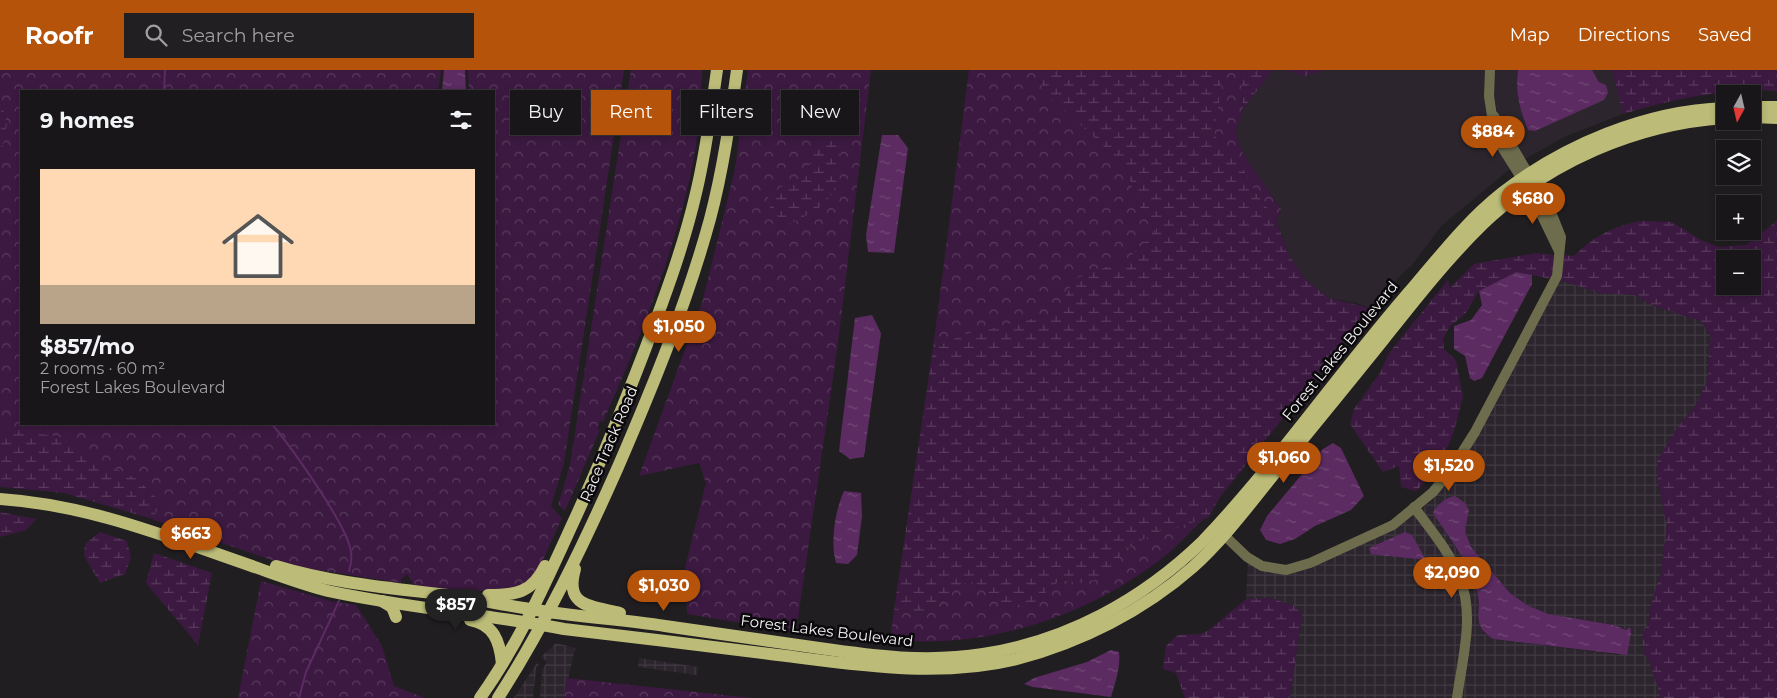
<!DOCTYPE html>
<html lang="en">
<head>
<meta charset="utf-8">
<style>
	body { margin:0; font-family:Montserrat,sans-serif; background:#221f22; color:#f1f3f6; height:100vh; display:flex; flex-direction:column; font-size:19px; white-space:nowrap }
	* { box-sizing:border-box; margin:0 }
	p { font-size:16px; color:#9f9fa2 }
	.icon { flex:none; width:28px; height:28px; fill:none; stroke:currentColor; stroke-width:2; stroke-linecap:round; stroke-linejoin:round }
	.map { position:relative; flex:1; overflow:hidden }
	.sheet { position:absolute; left:20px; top:20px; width:475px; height:335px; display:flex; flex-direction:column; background:#191619; border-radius:0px; box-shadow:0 2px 8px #0003,0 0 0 1px #373538 }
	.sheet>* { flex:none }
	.top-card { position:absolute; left:510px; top:20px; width:475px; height:45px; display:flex; gap:10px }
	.needle { width:32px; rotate:188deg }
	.fabs { position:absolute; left:1716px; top:15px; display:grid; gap:10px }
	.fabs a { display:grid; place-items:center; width:45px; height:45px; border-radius:0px; background:#191619; box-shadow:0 2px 8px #0003,0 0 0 1px #373538; font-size:25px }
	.price { position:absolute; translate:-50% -42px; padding:0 11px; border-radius:18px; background:#b45309; color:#fff; font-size:16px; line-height:32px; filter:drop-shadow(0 1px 2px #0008) }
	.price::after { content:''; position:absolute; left:50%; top:30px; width:15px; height:11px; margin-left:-8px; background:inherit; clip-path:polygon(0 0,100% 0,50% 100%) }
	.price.on { background:#222; color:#fff }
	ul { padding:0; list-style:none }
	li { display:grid; align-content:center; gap:10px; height:265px; padding:0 20px }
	li span { display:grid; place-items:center; height:155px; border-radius:0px; color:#555 }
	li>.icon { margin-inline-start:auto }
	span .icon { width:90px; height:90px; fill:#fffc; stroke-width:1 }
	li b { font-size:21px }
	h2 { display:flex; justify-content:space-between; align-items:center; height:60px; padding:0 20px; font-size:21px }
	.chip { padding:0 18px; border-radius:0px; background:#191619; box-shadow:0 2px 8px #0003,0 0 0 1px #373538; font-size:18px; line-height:45px }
	.chip.on { background:#b45309; color:#fff }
	header { display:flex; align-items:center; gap:30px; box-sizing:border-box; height:70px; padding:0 25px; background:#b45309; color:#fff }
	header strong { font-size:24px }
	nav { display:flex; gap:28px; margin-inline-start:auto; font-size:18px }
	.search { width:350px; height:45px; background:#221f22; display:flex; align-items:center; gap:12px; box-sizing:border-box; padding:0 18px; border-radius:0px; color:#9f9fa2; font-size:19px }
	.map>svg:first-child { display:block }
</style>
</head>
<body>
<header>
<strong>Roofr</strong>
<div class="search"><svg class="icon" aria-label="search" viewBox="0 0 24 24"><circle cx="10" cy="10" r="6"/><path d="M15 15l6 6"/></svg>Search here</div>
<nav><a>Map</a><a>Directions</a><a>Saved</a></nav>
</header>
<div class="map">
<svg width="1777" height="628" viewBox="0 0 1777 628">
	<defs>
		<pattern id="industrial-grid" width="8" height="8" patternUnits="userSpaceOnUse" patternTransform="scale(1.25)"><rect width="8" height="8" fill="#2c252d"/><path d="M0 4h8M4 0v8" fill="none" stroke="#413a42"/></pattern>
		<pattern id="forest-crowns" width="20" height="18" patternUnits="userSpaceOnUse" patternTransform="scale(1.25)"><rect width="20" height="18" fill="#3c1941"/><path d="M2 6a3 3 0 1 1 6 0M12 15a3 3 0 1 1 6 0" fill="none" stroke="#593b5d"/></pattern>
		<pattern id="wetland-marsh" width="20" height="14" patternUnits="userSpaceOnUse" patternTransform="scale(1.25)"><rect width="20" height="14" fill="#3c1941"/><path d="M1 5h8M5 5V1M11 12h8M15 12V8" fill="none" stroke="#593b5d"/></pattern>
		<pattern id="water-ripples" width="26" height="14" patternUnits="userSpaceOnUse" patternTransform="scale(1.25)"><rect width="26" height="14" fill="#5b2b61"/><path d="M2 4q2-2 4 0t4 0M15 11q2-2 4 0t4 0" fill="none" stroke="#734a78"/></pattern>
	</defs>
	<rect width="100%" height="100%" fill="#211e21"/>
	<g fill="#2c252d">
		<polygon points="1273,0 1285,0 1305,6 1325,0 1486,0 1492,68 1510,99 1441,156 1413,194 1397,209 1371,242 1370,238 1356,233 1329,228 1304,208 1289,185 1276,150 1281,139 1242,82 1236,62 1243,39"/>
		<polygon points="1494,0 1518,0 1517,16 1599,12 1592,0 1612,0 1623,44 1564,67 1525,89 1498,44 1493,25"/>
	</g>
	<g fill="url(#industrial-grid)" fill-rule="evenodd">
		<path d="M 1560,210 L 1599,223 L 1635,225 L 1654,236 L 1701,251 L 1711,267 L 1709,276 L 1708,310 L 1695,336 L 1675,361 L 1658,413 L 1667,456 L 1661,502 L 1651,535 L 1649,551 L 1643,565 L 1643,584 L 1648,587 L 1661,628 L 1461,628 L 1470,531 L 1421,440 L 1436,425 ZM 1469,440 L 1465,461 L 1471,477 L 1510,523 L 1527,535 L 1549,545 L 1613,555 L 1627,560 L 1619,585 L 1493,569 L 1484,563 L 1478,552 L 1478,523 L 1467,495 L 1433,443 Z"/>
		<polygon points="1413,443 1440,480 1457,511 1462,532 1463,557 1453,628 1290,628 1302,544 1293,535 1270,528 1246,529 1248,493 1286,504"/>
		<polygon points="556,573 575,578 564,628 540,628 542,600 547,592 541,587"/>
		<polygon points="639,588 698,597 697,605 638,597"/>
		<polygon points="537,593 539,594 536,599 533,628 514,628"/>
	</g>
	<g fill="url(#forest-crowns)" fill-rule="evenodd">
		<polygon points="0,0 440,0 441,2 438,21 21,21 21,354 494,354 494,21 469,21 468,0 624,0 564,393 551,436 562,448 537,503 518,518 466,522 414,515 407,504 401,509 401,513 286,495 152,449 162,433 137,409 100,391 66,368 0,359 0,88 7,54 0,27"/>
		<path d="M 631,0 L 702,0 C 701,20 701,41 698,61 C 685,159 643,261 603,352 L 600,351 L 597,359 L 600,360 L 565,441 L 558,435 L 570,395 Z"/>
		<path d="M 748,0 L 871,0 L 838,273 L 796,562 L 687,544 L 685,498 L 706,413 L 699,393 L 639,406 L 702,233 L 735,99 ZM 816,72 L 816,141 L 785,114 L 798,111 L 809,96 Z"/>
		<polygon points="969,0 1033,0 1046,23 1125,96 1138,134 1156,161 1129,189 1074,210 1057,243 963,265 933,278"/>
		<polygon points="1218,0 1241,0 1243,39 1236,62 1242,82 1281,139 1276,150 1254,120 1240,93 1214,65 1222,12"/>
		<path d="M 1204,449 C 1190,461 1179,475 1165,486 C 1087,547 989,579 890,570 L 894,540 L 928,542 L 962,513 L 975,512 L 1035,532 L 1060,510 L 1081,513 L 1108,506 L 1124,481 L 1154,463 Z"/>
		<polygon points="261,511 334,532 356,535 382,576 394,616 425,628 238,628"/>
		<polygon points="566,608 752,628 564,628"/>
	</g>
	<g fill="url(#wetland-marsh)" fill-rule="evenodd">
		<polygon points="1033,0 1218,0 1222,12 1214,65 1240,93 1254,120 1276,150 1289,185 1304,208 1329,228 1370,238 1371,242 1337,280 1220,427 1208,448 1154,463 1124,481 1108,506 1081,513 1060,510 1035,532 1006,541 975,512 962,513 928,542 894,540 933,278 963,265 1057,243 1074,209 1128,189 1156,161 1138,134 1125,96 1046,23"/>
		<polygon points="1241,0 1273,0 1243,39"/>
		<polygon points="1285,0 1325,0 1305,6"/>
		<path d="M 1612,0 L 1777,0 L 1777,21 C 1725,18 1672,29 1623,44 Z"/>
		<polygon points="0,27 7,54 0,88"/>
		<path d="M 832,67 L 841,79 C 839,126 830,135 789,154 L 771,142 L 768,127 L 785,114 L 798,111 L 809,96 L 816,72 Z"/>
		<path d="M 1640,151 L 1672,152 L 1701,170 L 1719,177 L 1746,175 L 1777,151 L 1777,628 L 1661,628 L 1648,587 L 1643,584 L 1643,565 L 1649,551 L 1651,535 L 1661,502 L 1667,456 L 1658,413 L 1657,391 L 1675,361 L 1695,336 L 1708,310 L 1709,276 L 1711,267 L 1701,251 L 1654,236 L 1635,225 L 1599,223 L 1560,210 L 1562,185 L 1574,186 C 1595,166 1611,157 1640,151 ZM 1725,189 L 1752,189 L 1752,216 L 1725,216 Z"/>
		<polygon points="1536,183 1555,185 1552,209 1516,202 1479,221 1465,244 1450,256 1443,269 1444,279 1456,290 1463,327 1454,361 1439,398 1416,421 1401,417 1399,396 1383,402 1350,354 1354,339 1380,303 1389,283 1448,210 1450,218 1474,194"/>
		<polygon points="5,358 66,368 100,391 137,409 162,433 152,449 64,423 0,417 0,359"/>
		<polygon points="0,442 36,449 26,460 0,467"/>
		<polygon points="100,462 127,471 131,488 125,504 100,513 84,486 85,474"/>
		<polygon points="154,483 212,503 198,575 146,513"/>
		<polygon points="1270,528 1293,535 1302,544 1290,628 1185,628 1176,603 1163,599 1166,576 1178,565 1200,564 1209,560 1246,529"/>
	</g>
	<g fill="url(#water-ripples)">
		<polygon points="444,0 465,0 466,21 442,21"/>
		<path d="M 1518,0 L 1592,0 L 1599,12 L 1606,15 L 1608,23 L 1604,30 L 1535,61 L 1528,60 C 1520,40 1515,22 1518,0 Z"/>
		<polygon points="882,65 898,65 908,78 894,183 868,182 866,165"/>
		<polygon points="1516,202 1532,205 1532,214 1482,308 1474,311 1470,308 1465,286 1454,279 1454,256 1471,250 1482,235 1479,221"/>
		<polygon points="872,245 881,263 864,387 850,389 839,381 855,248"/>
		<polygon points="1333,373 1341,378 1364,426 1351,440 1315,456 1295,469 1280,474 1266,470 1260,460 1267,446 1323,379"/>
		<path d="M 844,421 L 861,423 L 862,446 L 857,485 L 848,494 L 836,493 C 830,471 835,441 844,421 Z"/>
		<path d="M 1455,426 L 1465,433 L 1469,440 L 1465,461 L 1471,477 L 1510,523 L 1527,535 L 1548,544 L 1613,555 L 1626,560 L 1630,557 L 1631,563 L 1627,585 L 1493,569 C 1469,554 1483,542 1477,521 C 1469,492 1449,468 1433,443 C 1436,435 1447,427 1455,426 Z"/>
		<polygon points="1405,462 1412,465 1426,490 1371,484 1369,478"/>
		<path d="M 1111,580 L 1119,582 C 1121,596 1115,614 1111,627 L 1033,617 L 1024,614 L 1034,608 L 1087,592 Z"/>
	</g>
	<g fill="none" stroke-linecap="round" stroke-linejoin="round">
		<g stroke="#5b2b61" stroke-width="2">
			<polyline points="164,21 165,0"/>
			<path d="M 272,354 C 291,377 348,456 351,482 C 352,489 351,495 349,501"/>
			<polyline points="299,628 306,602 339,531"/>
		</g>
		<g stroke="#6d6d4d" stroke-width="10">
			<polyline points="1490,0 1489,26 1495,66 1532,125 1559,181"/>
			<path d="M 1414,437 C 1431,460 1450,482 1460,509 C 1475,546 1462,590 1457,628"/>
			<polyline points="1224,465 1247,487 1262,496 1286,500 1310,493 1393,455 1433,422 1451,400 1475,362 1557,206 1561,167 1551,142 1494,46"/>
		</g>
		<g stroke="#bcbc78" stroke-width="12">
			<polyline points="1752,37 1777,37"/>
			<polyline points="1752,47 1777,48"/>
			<path d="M 0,429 C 89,435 165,466 249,495 C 275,504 301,514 328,521 C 406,538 486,544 564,559 C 633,567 701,575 770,584 C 852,594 935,609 1017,589 C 1081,572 1143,541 1193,497 C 1224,469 1249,435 1275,403 C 1311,359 1348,314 1384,269 C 1415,230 1447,189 1483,154 C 1548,92 1636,54 1725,48"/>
			<path d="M 276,496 C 332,513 391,518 448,525 C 476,529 503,535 530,539 C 574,547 620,549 665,556 C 716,563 767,571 819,578 C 874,586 927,593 983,584 C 1067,571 1142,530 1203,471 C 1280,390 1343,297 1416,214 C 1443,182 1469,149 1502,123 C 1564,75 1645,41 1725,38"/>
			<path d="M 575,499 C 564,537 591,536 620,543"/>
			<path d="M 488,525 C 516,525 532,523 545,496"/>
			<polyline points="382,531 392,537 396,547"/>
			<path d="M 470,550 C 494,554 500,572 502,594"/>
			<path d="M 480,628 C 518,575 545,514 572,455 C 599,397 623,337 646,277 C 665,226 684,175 696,123 C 706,82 711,41 717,0"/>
			<path d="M 498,628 C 545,555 583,476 618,397 C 653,316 687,233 710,149 C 723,100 730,50 737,0"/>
		</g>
	</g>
	<g text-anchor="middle" stroke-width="5" stroke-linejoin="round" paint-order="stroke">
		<g font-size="15" fill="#f5f3f5" stroke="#0a080a">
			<text transform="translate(1340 281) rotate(-51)" y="5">Forest Lakes Boulevard</text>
			<text transform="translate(609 374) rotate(-67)" y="5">Race Track Road</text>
			<text transform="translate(827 561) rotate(7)" y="5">Forest Lakes Boulevard</text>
		</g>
	</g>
</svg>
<div class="fabs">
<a><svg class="needle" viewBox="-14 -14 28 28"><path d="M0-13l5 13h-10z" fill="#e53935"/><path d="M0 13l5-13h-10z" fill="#9f9fa2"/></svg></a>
<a><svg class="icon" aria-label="layers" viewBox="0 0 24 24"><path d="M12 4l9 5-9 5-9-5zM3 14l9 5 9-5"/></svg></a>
<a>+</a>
<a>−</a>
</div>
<b class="price" style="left:1493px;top:88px">$884</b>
<b class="price" style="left:1533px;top:155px">$680</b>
<b class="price" style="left:679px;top:283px">$1,050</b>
<b class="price" style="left:1284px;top:414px">$1,060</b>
<b class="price" style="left:1449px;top:422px">$1,520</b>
<b class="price" style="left:191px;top:490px">$663</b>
<b class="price" style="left:1452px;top:529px">$2,090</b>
<b class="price" style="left:664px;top:542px">$1,030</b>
<b class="price on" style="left:456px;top:561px">$857</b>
<div class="top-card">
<a class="chip">Buy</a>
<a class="chip on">Rent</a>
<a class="chip">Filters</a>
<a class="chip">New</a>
</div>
<section class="sheet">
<h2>9 homes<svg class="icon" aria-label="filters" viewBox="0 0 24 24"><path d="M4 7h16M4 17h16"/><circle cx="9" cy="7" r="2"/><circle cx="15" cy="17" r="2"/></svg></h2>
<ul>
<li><span style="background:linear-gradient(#ffd9b3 75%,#b9a48a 0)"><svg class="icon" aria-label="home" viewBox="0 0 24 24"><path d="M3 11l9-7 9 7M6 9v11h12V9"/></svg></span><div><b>$857/mo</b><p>2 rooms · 60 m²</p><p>Forest Lakes Boulevard</p></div></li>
</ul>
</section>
</div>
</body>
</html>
